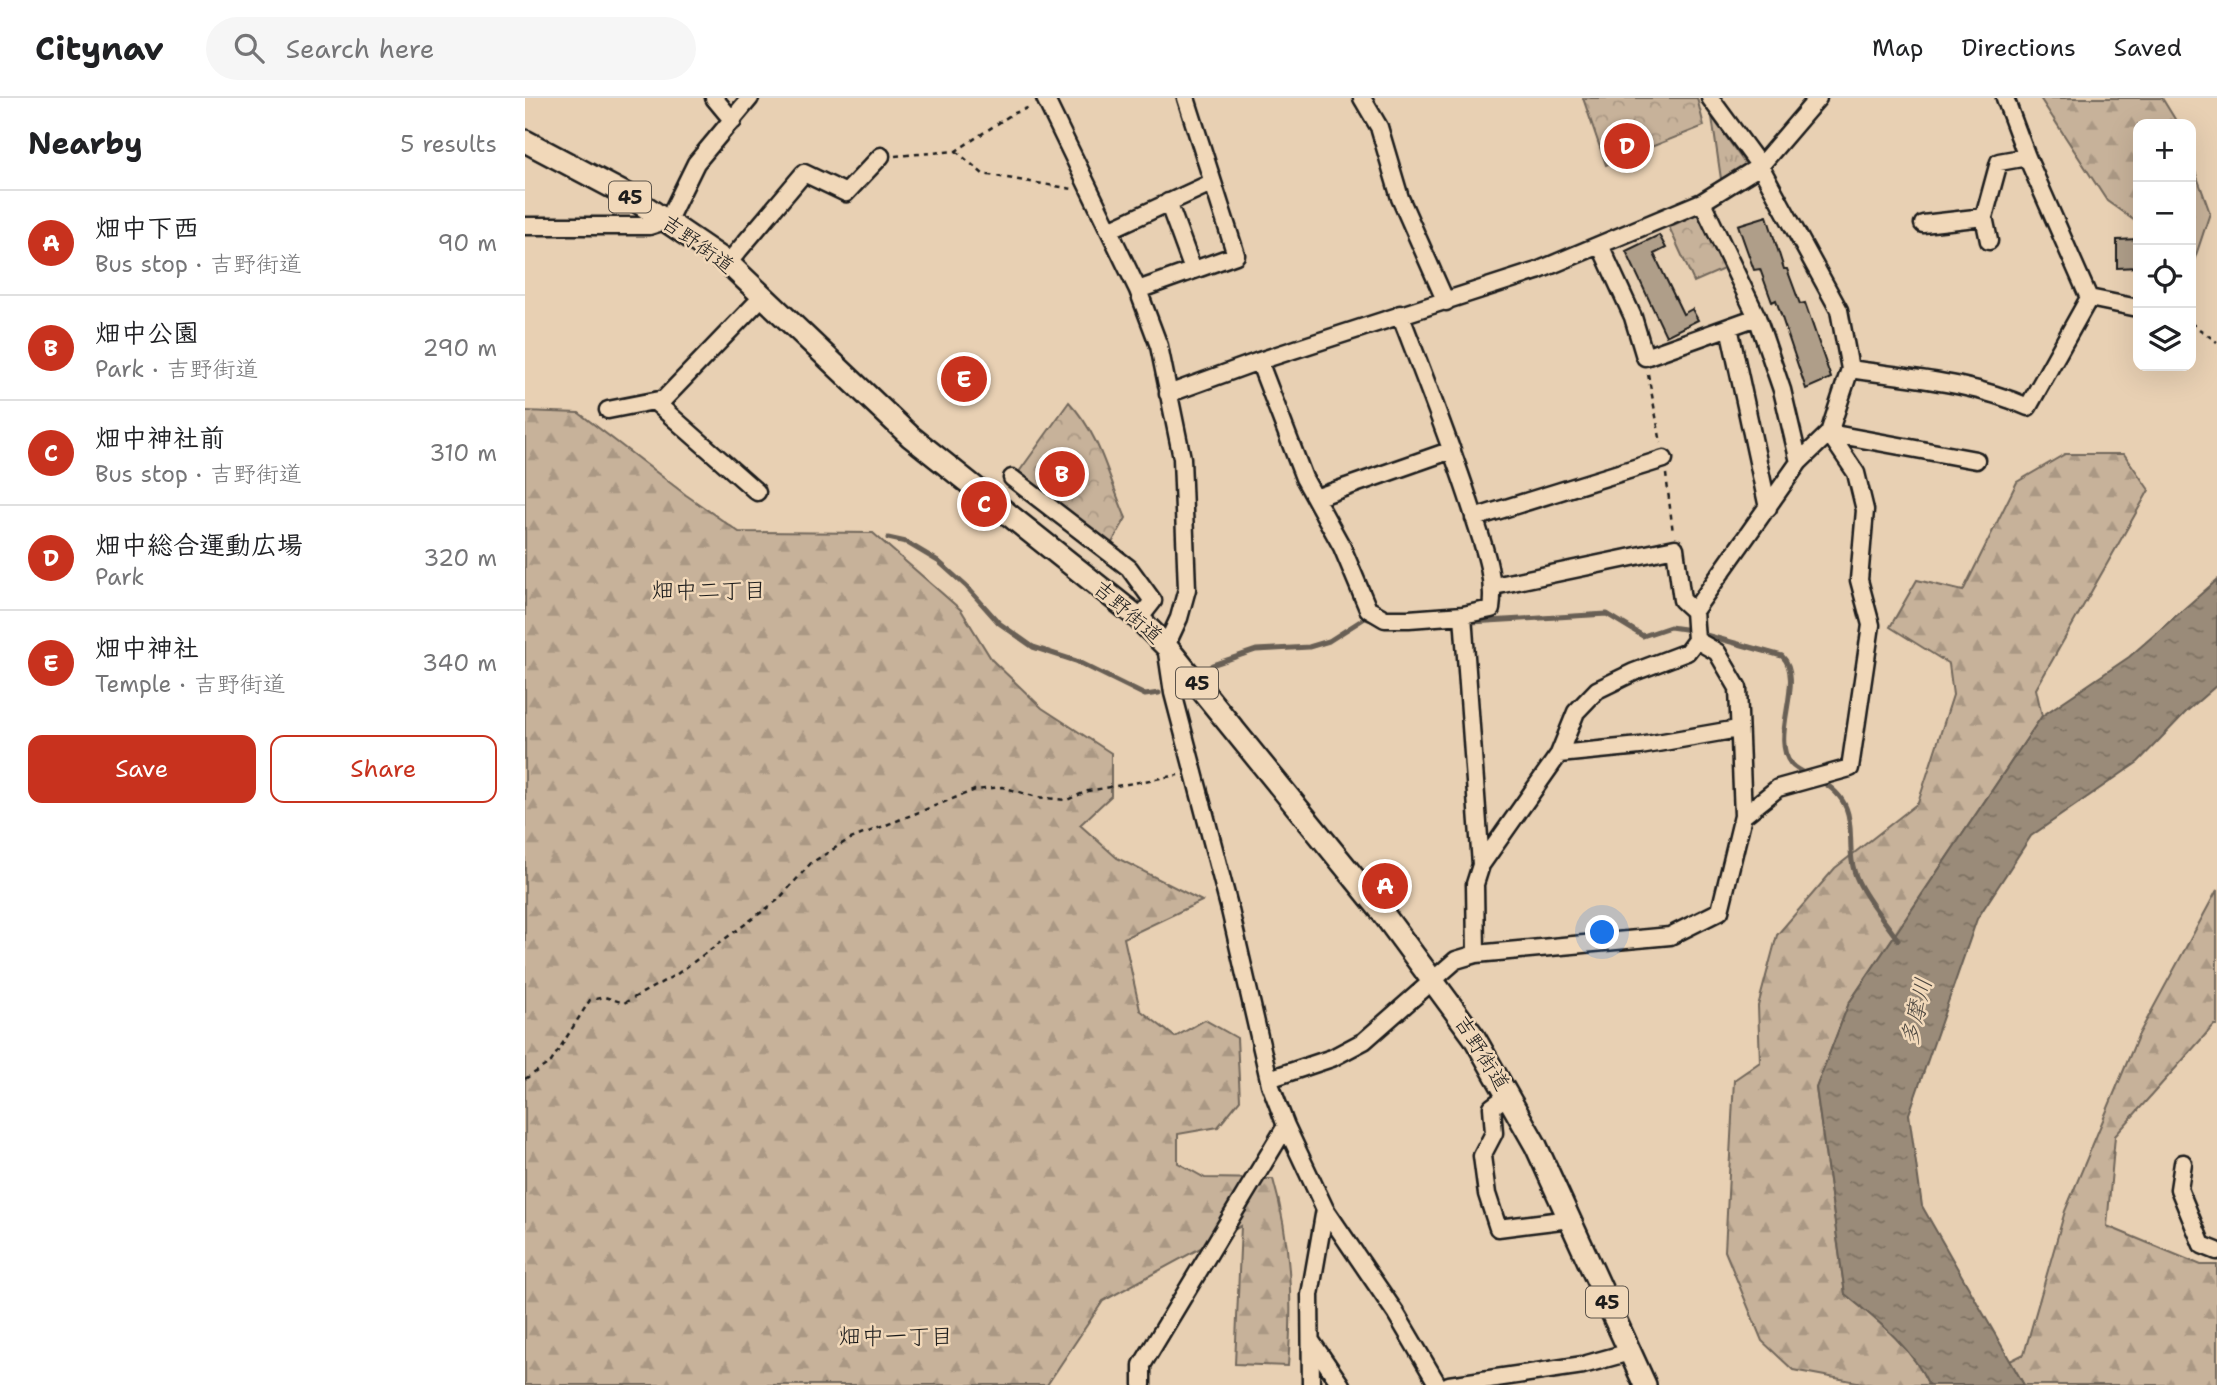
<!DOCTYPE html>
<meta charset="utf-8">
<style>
:root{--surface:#fff;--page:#f6f6f6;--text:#202124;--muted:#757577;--line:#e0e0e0;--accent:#c8321e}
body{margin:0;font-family:"Shantell Sans","Klee One",sans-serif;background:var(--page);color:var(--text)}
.controls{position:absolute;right:21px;top:21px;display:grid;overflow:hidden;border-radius:14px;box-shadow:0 7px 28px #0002}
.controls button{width:63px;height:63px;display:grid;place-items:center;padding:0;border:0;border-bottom:2px solid var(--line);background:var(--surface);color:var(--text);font:35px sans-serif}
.you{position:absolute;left:1078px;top:835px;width:24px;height:24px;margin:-18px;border:5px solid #fff;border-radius:50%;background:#1a73e8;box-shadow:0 0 0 10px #1a73e833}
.badge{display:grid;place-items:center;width:46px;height:46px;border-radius:50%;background:var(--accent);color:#fff;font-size:23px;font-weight:700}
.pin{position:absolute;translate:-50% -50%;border:4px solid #fff;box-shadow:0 2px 7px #0006}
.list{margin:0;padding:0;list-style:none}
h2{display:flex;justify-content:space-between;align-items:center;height:91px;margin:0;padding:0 28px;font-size:30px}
h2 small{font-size:23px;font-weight:400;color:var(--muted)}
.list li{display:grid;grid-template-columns:46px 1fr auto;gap:21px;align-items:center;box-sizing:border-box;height:105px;padding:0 28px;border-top:2px solid var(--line)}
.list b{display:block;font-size:26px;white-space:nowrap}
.list p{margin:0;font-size:23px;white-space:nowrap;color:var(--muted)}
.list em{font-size:23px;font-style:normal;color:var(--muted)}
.actions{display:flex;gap:14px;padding:21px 28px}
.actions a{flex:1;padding:16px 0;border:2px solid var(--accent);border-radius:14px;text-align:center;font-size:24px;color:var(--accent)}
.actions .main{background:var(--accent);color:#fff}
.icon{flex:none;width:38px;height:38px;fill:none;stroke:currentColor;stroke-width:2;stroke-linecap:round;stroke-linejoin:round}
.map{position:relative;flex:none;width:1692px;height:1287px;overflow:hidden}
header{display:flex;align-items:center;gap:42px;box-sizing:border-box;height:98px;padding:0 35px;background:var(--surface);border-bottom:2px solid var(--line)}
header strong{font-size:33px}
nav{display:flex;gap:38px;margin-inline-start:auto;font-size:24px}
.search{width:490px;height:63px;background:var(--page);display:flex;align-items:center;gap:18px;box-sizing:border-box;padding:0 24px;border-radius:38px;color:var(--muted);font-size:26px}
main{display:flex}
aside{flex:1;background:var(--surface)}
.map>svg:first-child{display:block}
</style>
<header>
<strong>Citynav</strong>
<div class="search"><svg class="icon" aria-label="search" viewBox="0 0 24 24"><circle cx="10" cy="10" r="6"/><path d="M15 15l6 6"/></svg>Search here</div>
<nav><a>Map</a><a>Directions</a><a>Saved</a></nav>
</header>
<main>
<aside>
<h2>Nearby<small>5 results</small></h2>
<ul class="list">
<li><span class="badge">A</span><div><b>畑中下西</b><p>Bus stop · 吉野街道</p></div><em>90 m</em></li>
<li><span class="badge">B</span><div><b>畑中公園</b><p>Park · 吉野街道</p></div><em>290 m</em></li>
<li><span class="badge">C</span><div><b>畑中神社前</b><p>Bus stop · 吉野街道</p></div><em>310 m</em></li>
<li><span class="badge">D</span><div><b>畑中総合運動広場</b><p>Park</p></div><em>320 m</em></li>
<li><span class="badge">E</span><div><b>畑中神社</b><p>Temple · 吉野街道</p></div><em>340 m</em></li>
</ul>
<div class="actions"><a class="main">Save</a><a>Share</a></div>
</aside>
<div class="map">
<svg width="1692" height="1287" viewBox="0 0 1692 1287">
<defs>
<pattern id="grass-tufts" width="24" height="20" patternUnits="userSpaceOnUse" patternTransform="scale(1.75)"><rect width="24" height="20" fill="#c7b29a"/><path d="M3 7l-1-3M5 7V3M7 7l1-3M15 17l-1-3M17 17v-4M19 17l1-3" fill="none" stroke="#aa9884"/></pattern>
<pattern id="forest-firs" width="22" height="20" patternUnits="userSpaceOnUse" patternTransform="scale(1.75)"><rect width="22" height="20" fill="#c7b29a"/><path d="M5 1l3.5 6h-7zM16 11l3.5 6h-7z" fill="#aa9884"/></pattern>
<pattern id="park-crowns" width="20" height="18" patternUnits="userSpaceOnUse" patternTransform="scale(1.75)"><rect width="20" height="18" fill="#c7b29a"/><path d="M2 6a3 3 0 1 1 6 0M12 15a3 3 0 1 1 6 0" fill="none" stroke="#aa9884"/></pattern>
<pattern id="water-ripples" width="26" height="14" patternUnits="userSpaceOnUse" patternTransform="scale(1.75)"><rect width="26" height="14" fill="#9a8b79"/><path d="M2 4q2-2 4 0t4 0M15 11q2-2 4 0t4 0" fill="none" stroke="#7d7162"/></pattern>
</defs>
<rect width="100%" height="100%" fill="#e8d0b3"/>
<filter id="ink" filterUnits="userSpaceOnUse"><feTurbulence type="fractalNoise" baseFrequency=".0143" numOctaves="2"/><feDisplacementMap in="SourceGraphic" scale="14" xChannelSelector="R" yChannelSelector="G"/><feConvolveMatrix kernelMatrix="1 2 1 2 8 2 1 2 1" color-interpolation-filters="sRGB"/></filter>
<g filter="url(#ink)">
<!-- grass -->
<path fill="url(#grass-tufts)" stroke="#72675b" stroke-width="2" d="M1187 19 1221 67 1196 81Z"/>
<!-- forest -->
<path fill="url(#forest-firs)" stroke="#72675b" stroke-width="2" d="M1515 0H1637L1653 26H1613V125L1582 103Z
M1666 62 1685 115 1669 163 1666 161Z
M0 313 54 315 161 397 214 434 348 435 436 512 467 562 517 610 586 655V698L555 727 592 760 677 803 599 840 615 912 650 939 680 922 712 940 715 1002 693 1029 653 1036V1065L680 1080 748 1081C766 1143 768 1204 763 1268L710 1266 716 1128 578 1203 522 1287H0Z
M1540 356H1599L1624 392 1511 591 1517 618 1324 905 1291 990 1320 1196C1353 1223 1386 1248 1404 1287H1348L1268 1272 1237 1243 1200 1153 1209 982 1235 964 1233 908 1252 837 1310 770 1393 705 1428 597 1424 566 1365 529 1392 482 1438 493 1492 384Z
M1692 792V927H1689L1590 1038 1582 1128 1676 1167H1692V1287H1499L1485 1263 1499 1256 1540 1113 1613 938Z"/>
<!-- park -->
<path fill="url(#park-crowns)" stroke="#72675b" stroke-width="2" d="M1058 0H1172L1179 28 1081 67Z
M1176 114 1201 170 1169 184 1144 129Z
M544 304C577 340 582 377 601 420L583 452 491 378Z"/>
<!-- water -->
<path fill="url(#water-ripples)" stroke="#685f54" stroke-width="2" d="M1692 482V587L1662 613 1613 664 1506 738 1452 821 1384 1016 1397 1108 1499 1287H1404C1386 1248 1353 1223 1320 1196L1291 990 1324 905 1517 618 1604 559Z"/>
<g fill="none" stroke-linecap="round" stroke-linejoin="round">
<!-- stream -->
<path stroke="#685f54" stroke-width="5" d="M363 440 381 444 413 463 442 489 474 525 508 549 551 563 620 597 634 595
M913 526 1082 516 1118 538 1145 529 1159 531 1257 558C1281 581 1244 639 1266 666 1270 671 1279 675 1285 678
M687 567 731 552 784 549 804 543 840 520 852 524
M1294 682C1343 709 1315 746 1333 783 1343 804 1360 823 1373 842"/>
</g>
<!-- building -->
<path fill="#af9e89" stroke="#1c1c1c" stroke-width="2" d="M1242 118 1259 171H1262L1275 206 1280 205 1306 280 1281 291 1251 202 1247 204 1235 171 1229 172 1213 127Z
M1134 137 1141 150 1129 156 1158 216 1167 211 1173 222 1141 238 1101 153Z
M1613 141V169L1592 170V142Z"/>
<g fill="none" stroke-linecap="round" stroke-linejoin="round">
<!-- minor casing -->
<g stroke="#1c1c1c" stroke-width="21">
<path id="minor" d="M189 0 208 23
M520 0 613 192 634 248 657 360 662 491 654 520 641 548 648 595 705 812 745 986 761 1028 800 1111 870 1214 913 1287
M837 0 854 29 875 100 921 204
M1480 0 1502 59 1564 200 1613 210
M643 104 668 172
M1177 104 1232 219 1257 292 1274 364
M1398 126 1459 119
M0 128H124L143 122 171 65 225 0
M584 132 686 85
M1464 143 1459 119 1474 64 1502 59
M1075 147 1108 219 1120 259 1232 219
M203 165 279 75 321 95 356 58
M613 192 711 157 661 0
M1204 229 1243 410
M734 263 779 380 817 449 843 511 860 521H884L938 517 966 511C971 477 957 445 947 412 926 346 900 281 875 216
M1325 271C1384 280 1448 284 1503 309L1564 200
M643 296 734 263 1012 173 1177 104 1235 68 1293 0
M129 303 232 394
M83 312 139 301 239 197
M1304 335 1451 362
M487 380 604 470 628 503 614 521
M790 400 927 352
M949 420 1139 361
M969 488 1150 450 1157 502 1169 513
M938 517 956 767
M1171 542 1192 554 1213 590 1218 718
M1034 656 1115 648 1213 631
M951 856 950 786 956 767 1034 656 1051 614 1072 592 1109 574 1162 554 1171 542 1169 513 1274 364 1304 335 1325 271 1314 212 1235 68 1185 0
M744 981 807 960 839 943 931 862 951 856 1145 838 1195 813 1218 718 1253 690 1325 670 1346 527 1334 482 1340 412 1331 375 1304 335
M983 997 967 1009 969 1035 957 1058 962 1096 973 1130 1045 1121
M1658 1065 1654 1091 1677 1147 1692 1153
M786 1243 816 1287
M617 1287V1267L761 1028
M786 1287 785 1197 800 1111
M924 1287 1058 1267 1105 1254"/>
</g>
<!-- major casing -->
<g stroke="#1c1c1c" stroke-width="26">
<path id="major" d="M0 43 106 99 203 165 385 338 611 518 641 548 857 814 949 939 1011 1048 1120 1287"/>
</g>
<!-- path -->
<path stroke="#1c1c1c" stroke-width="2.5" stroke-dasharray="5 5" stroke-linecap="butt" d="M431 53 458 76 548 91
M370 58 431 53 487 16 505 9
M1666 225 1692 244
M1123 276 1136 345
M1141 376 1148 435
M0 981 26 964 65 902 80 899 99 905 152 876 253 802 286 765 323 742 450 692 477 689 512 699 542 702 563 693 653 677"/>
<!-- minor -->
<use href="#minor" stroke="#f1d8b9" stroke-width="16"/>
<!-- major -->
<use href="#major" stroke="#f1d8b9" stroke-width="21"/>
</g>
</g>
<g text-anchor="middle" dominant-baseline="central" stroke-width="5" stroke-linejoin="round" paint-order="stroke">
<!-- shield labels -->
<g fill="#f1d8b9" stroke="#5c544b" stroke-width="2">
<rect x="84" y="83.5" width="42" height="31" rx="5"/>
<rect x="651" y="569.5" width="42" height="31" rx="5"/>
<rect x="1061" y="1188.5" width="42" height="31" rx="5"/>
</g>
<g font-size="19" font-weight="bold" fill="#1c1c1c">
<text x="105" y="99">45</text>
<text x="672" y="585">45</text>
<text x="1082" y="1204">45</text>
</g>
<!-- street labels -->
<g font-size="21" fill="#1c1c1c" stroke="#f1d8b9">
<text transform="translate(173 146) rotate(36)">吉野街道</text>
<text transform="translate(603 514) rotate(41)">吉野街道</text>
<text transform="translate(957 955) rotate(58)">吉野街道</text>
</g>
<!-- neighbourhood labels -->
<g font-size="23" fill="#1c1c1c" stroke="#f1d8b9">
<text x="184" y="492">畑中二丁目</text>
<text x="371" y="1238">畑中一丁目</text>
</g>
<!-- water labels -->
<g font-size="23" font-style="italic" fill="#4e4841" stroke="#f1d8b9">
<text transform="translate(1391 914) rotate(-77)">多摩川</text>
</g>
</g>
</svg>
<div class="controls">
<button>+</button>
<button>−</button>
<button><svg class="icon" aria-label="locate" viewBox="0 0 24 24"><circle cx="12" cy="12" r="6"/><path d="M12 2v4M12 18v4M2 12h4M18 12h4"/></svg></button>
<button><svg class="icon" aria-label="layers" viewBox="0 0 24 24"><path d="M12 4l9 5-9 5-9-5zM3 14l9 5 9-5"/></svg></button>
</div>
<div class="you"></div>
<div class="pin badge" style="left:860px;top:788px">A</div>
<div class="pin badge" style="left:537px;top:376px">B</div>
<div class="pin badge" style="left:459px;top:406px">C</div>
<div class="pin badge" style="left:1102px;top:48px">D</div>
<div class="pin badge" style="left:439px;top:281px">E</div>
</div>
</main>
